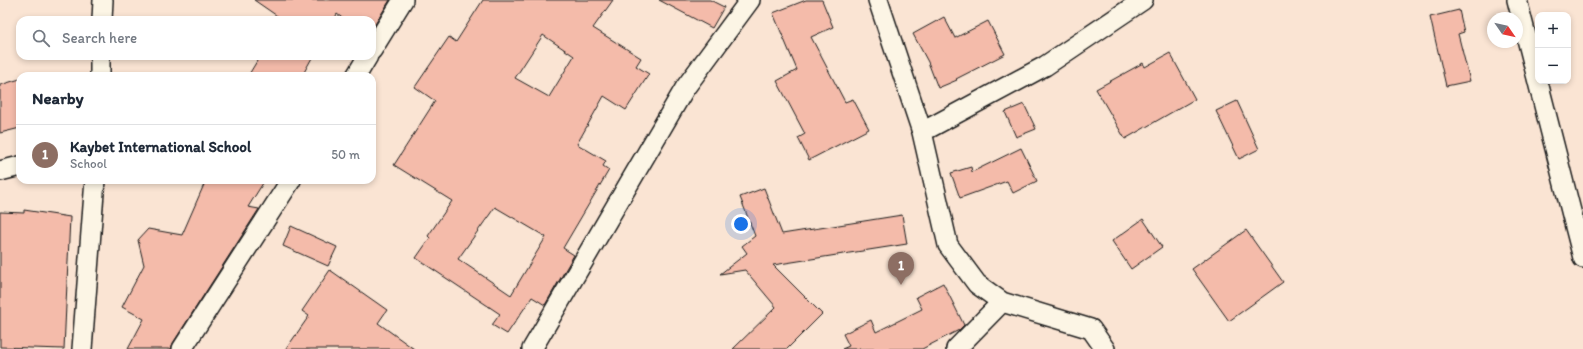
<!DOCTYPE html>
<meta charset="utf-8">
<style>
:root{--surface:#fff;--page:#f2f2f3;--text:#1f2937;--muted:#747a83;--line:#e0e1e3;--accent:#c8321e}
body{margin:0;font-family:Itim,sans-serif;background:var(--page);color:var(--text)}
.controls{position:absolute;right:12px;top:12px;display:grid;overflow:hidden;border-radius:8px;box-shadow:0 2px 6px #0003}
.controls button{width:36px;height:36px;display:grid;place-items:center;padding:0;border:0;border-bottom:1px solid var(--line);background:var(--surface);color:var(--text);font:20px sans-serif}
.compass{position:absolute;left:1487px;top:12px;width:36px;height:36px;border-radius:50%;background:var(--surface);box-shadow:0 2px 6px #0003;rotate:124deg}
.you{position:absolute;left:741px;top:224px;width:14px;height:14px;margin:-10px;border:3px solid #fff;border-radius:50%;background:#1a73e8;box-shadow:0 0 0 6px #1a73e833}
.badge{display:grid;place-items:center;width:26px;height:26px;border-radius:50%;background:var(--accent);color:#fff;font-size:13px;font-weight:700}
.pin{position:absolute;translate:-50% -33px;filter:drop-shadow(0 1px 2px #0008)}
.pin::after{content:'';position:absolute;top:21px;width:14px;height:12px;background:inherit;clip-path:polygon(0 0,100% 0,50% 100%)}
.list{margin:0;padding:0;list-style:none}
h2{display:flex;justify-content:space-between;align-items:center;height:52px;margin:0;padding:0 16px;font-size:17px}
h2 small{font-size:13px;font-weight:400;color:var(--muted)}
.list li{display:grid;grid-template-columns:26px 1fr auto;gap:12px;align-items:center;box-sizing:border-box;height:60px;padding:0 16px;border-top:1px solid var(--line)}
.list b{display:block;font-size:15px;white-space:nowrap}
.list p{margin:0;font-size:13px;white-space:nowrap;color:var(--muted)}
.list em{font-size:13px;font-style:normal;color:var(--muted)}
.icon{flex:none;width:22px;height:22px;fill:none;stroke:currentColor;stroke-width:2;stroke-linecap:round;stroke-linejoin:round}
.map{position:relative;flex:none;width:1583px;height:349px;overflow:hidden}
.search{position:absolute;background:var(--surface);box-shadow:0 2px 6px #0003;left:16px;top:16px;width:360px;height:44px;display:flex;align-items:center;gap:10px;box-sizing:border-box;padding:0 14px;border-radius:12px;color:var(--muted);font-size:15px}
.panel{position:absolute;background:var(--surface);box-shadow:0 2px 6px #0003;left:16px;top:72px;width:360px;height:112px;border-radius:12px}
.map>svg:first-child{display:block}
</style>
<div class="map">
<svg width="1583" height="349" viewBox="0 0 1583 349">
<rect width="100%" height="100%" fill="#fae4d3"/>
<filter id="ink" filterUnits="userSpaceOnUse"><feTurbulence type="fractalNoise" baseFrequency=".025" numOctaves="2"/><feDisplacementMap in="SourceGraphic" scale="8" xChannelSelector="R" yChannelSelector="G"/><feConvolveMatrix kernelMatrix="1 2 1 2 8 2 1 2 1" color-interpolation-filters="sRGB"/></filter>
<g filter="url(#ink)">
<!-- building -->
<path fill="#f4bbaa" stroke="#1c1c1c" fill-rule="evenodd" d="M254 0H390L372 29V20H345L337 14 334 20H283Z
M483 0H613L593 28 641 58 636 66 649 74 626 110 604 96 577 144 606 161 603 166 609 170 563 248 574 255 545 305 532 297 507 334 492 325 500 314 416 258 430 238 428 236 452 201 394 165 435 101 415 87 449 37 456 42ZM543 35 574 56 549 97 515 78ZM495 207 546 237 511 295 458 259Z
M659 0H710L724 7 712 28Z
M806 0H822L833 27 811 37 845 102 853 99 869 129 809 160 798 138 805 134 777 81 797 70 773 13Z
M1459 10 1464 32 1458 34 1470 81 1446 86 1430 17Z
M944 17 955 38 988 21 1005 54 956 79 957 80 938 88 928 62 913 34Z
M1170 53 1195 99 1125 139 1096 89 1143 63 1145 67Z
M260 56H313L302 76H248Z
M20 79V128L0 133V85Z
M1237 101 1259 149 1239 159 1216 111Z
M1024 104 1036 129 1016 137 1005 112Z
M1021 148 1037 181 1013 193 1007 181 960 198 951 173 971 167 972 172Z
M206 180H265L248 207 259 209 173 343 171 349H128L144 319 122 307 144 265 138 240 148 229 182 235Z
M764 188 782 234 902 215 907 244 773 265 822 314 787 349H733L776 307 745 270 720 274 747 253 742 246 755 236 740 197Z
M24 210 70 217 64 349 0 347V212L24 213Z
M1143 219 1162 247 1131 269 1112 241Z
M291 226 337 247 328 266 283 246Z
M1246 230 1283 282 1229 321 1192 269Z
M330 270 387 310 378 323 414 349H286L309 316 302 311Z
M943 283 964 325 959 330 922 349H842L849 346 843 334 871 320 876 332 922 309 916 297Z"/>
<g fill="none" stroke-linecap="round" stroke-linejoin="round">
<!-- street casing -->
<g stroke="#1c1c1c" stroke-width="22">
<path id="street" d="M878 0 922 132 948 245 977 284 1002 302 1091 329 1105 349
M1517 0 1583 258
M102 20 103 0
M372 50 403 0
M100 76V56
M356 76 368 56
M922 132 1045 66 1143 0
M0 171 20 166
M82 349 95 180
M182 349 291 180
M532 349 685 88 750 0
M956 349 1002 302"/>
</g>
<!-- street -->
<use href="#street" stroke="#fcf5e5" stroke-width="19"/>
</g>
</g>
</svg>
<div class="controls">
<button>+</button>
<button>−</button>
</div>
<svg class="compass" viewBox="-18 -18 36 36"><path d="M0-13l5 13h-10z" fill="#e53935"/><path d="M0 13l5-13h-10z" fill="#747a83"/></svg>
<div class="you"></div>
<div class="pin badge" style="left:901px;top:285px;background:#8d6e63">1</div>
<div class="search"><svg class="icon" aria-label="search" viewBox="0 0 24 24"><circle cx="10" cy="10" r="6"/><path d="M15 15l6 6"/></svg>Search here</div>
<section class="panel">
<h2>Nearby<small></small></h2>
<ul class="list">
<li><span class="badge" style="background:#8d6e63">1</span><div><b>Kaybet International School</b><p>School</p></div><em>50 m</em></li>
</ul>
</section>
</div>
